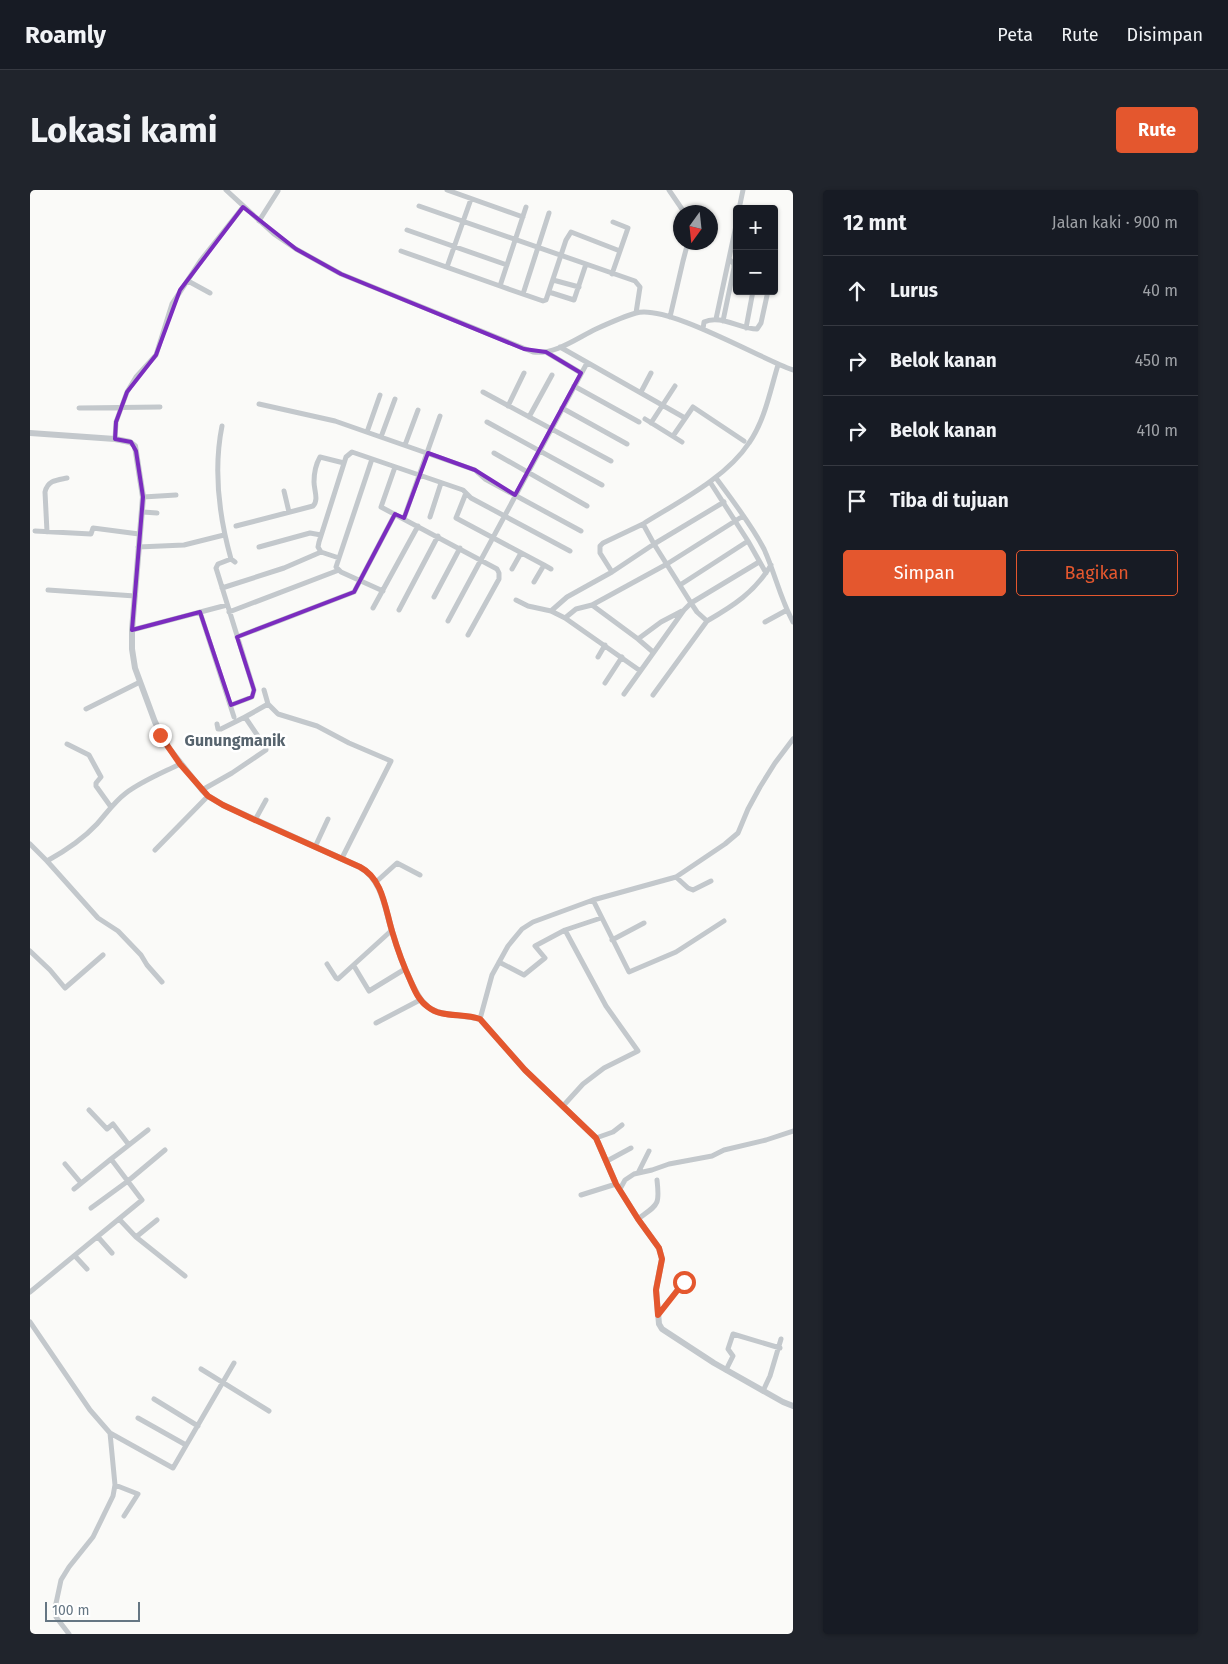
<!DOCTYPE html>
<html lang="id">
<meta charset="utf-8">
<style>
:root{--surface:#171b24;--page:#20242c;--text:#f1f3f6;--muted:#9ea1a6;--line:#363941;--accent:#e4572e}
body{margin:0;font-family:"Fira Sans",sans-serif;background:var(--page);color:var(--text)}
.controls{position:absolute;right:15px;top:15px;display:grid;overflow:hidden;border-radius:5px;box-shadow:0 1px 4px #0004}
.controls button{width:45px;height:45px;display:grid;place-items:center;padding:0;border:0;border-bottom:1px solid var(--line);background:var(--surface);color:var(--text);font:25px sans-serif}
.compass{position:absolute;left:643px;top:15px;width:45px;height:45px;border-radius:50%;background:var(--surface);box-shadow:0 1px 4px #0004;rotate:195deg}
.scale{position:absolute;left:15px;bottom:12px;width:95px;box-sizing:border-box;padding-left:5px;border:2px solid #657683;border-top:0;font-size:14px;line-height:18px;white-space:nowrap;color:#657683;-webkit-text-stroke:4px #fff;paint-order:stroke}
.stop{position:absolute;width:15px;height:15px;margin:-11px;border:4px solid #e4572e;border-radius:50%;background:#fff}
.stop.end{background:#e4572e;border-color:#fff;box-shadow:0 1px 5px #0008}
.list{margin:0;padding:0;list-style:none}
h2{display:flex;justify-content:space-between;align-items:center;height:65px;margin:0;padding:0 20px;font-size:21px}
h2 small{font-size:16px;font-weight:400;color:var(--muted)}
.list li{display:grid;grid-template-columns:32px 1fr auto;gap:15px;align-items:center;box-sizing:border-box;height:70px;padding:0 20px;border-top:1px solid var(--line)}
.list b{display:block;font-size:19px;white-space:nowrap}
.list em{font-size:16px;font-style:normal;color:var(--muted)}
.actions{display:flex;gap:10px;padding:15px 20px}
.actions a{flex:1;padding:11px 0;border:1px solid var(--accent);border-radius:5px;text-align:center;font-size:18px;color:var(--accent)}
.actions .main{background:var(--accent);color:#fff}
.icon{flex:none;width:28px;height:28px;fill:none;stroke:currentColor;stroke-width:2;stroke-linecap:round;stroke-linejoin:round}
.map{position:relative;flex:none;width:763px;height:1444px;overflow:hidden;border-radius:5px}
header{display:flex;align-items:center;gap:30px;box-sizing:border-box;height:70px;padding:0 25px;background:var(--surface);border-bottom:1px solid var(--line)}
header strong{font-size:24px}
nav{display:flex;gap:28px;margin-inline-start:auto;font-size:18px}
.intro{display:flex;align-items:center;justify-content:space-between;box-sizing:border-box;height:120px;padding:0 30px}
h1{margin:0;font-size:35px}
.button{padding:12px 22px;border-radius:5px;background:var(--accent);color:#fff;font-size:18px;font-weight:700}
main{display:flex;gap:30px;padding:0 30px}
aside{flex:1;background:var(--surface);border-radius:5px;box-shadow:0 1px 4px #0004}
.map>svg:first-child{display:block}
</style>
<header>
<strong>Roamly</strong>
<nav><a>Peta</a><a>Rute</a><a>Disimpan</a></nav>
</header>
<div class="intro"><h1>Lokasi kami</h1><a class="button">Rute</a></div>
<main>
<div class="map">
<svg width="763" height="1444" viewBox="0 0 763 1444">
<rect width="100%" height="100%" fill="#fafaf8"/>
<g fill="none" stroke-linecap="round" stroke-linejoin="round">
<!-- minor -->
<path stroke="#c3c8cc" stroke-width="5" d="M196 0 244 44 266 59 311 84 503 162C525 165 547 148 566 139 577 134 595 126 606 123 637 114 729 168 763 180
M417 0 493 27
M639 0 654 22
M389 16 605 91 610 97 606 123
M496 17 470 96 513 111 516 110 536 50 541 42 590 61
M709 19 713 0
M229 31 248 1
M377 40 477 75
M371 61 470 96
M417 77 441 9
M582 84 598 38 583 32
M523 90 549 97
M158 91 180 103
M519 102 544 110 556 74
M493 104 519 23
M640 127 653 71 658 52
M686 129 707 31
M693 131 704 78V74L700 70
M716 138 723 101
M673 139 674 132C690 124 710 139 727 139L731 133 738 101
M530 157 655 228
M516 162 551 183
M544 196 609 232
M453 202 581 271
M611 202 621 183
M229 214 305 231 445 280 455 289 551 341
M478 216 494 183
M49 218 130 217
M532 218 597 254
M499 227 522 185
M615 229 652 252
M457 232 572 295
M621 233 645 196
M192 236C183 281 189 326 201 369
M337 242 350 205
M643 246 663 217 714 251
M351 247 365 209
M85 249 86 232 97 202 106 187 126 165 142 114 171 70 213 17
M375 255 388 220
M464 263 557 316
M342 269 306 377 311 382 353 401
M365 277 351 317 467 379 469 383V389L438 445
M686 288C703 311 721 334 734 359 745 383 750 408 763 432
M680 292 718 351 736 383
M254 301 259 322
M436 303 441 308 540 361
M113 307 146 305
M113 322 127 323
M400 327 411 293
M374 328 410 226
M206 336 283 316C289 310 284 300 284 292 284 284 286 274 290 267L314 273
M5 341 61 344 63 338 109 344
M17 342 15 302C18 290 27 290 37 288
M108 357 154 355 194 345
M229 357 280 343 291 345
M309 368 291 362 288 357 289 352 316 267 322 262 433 300 436 303 426 328 514 375 504 392
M514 375 521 379
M741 375C725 402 703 416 677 431L667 422 661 413 624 354 613 334C648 312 696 288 719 253 735 230 740 201 748 175
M482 379 491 363
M582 382 570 363V356L573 353 613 334
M650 395 718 351
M192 398 254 378 291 362
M18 400 105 406
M404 407 430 358
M486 410 498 416 521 421 535 428 609 480
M562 415 608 449 623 462
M343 418 388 336
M369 420 408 346
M521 421 537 407 582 382 624 354 694 312
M170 422 204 527
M199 422 309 380
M535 428 546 419 562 415 637 374 713 326
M418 431 557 173
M735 432 757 420
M102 440 197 415
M207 447 324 402 365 324
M608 449 631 432 652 421
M568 467 575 455
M575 493 592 467
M234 500 238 514 248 524 287 536 319 553 361 571 312 668
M594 504 654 420 661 413 729 372
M623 505 677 431
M201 515 222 507 224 500 186 378 188 374 201 369 205 372
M56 519 110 492
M215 527 238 514
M37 554 59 565 71 587 66 593V596L81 617
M172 600 202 583 236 560V558L215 527 191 539H188L187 534
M225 630 236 610
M0 654 17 671C35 661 53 649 67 634 76 624 84 612 96 603 112 591 132 583 150 574
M285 657 298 629
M125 660 178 606
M17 671 68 728 88 741 111 765 117 775 132 792
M646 687 658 698 663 700 681 691
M346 692 367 673 390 685
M563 710 599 782 646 762 694 731
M582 750 614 733
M0 761 20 780 35 798 73 765
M469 772 494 785 515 768 505 756 535 740 571 728
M297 774 306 788 308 789 362 740
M324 776 339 801 375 779
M450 829 462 785 478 756 492 739 503 732 563 710 646 687 695 654 708 643 718 619 730 597 745 573 763 549
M346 833 390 810
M533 916 553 894 574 878 608 861 576 816 535 740
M59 920 77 939 83 934 99 955
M566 948 583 942 592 935
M81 969 118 940
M577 971 601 958
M35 974 51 993
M608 983 619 961
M590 999 595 990 604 984 622 980 639 974 682 966 694 960 736 950 763 941
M551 1005 586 994
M61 1018 98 991 135 960
M89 1029 106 1047 155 1086
M608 1029C628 1014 630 1016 627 990
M68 1047 82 1063
M106 1047 127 1030
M45 1066 57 1079
M0 1102 112 1010 81 969 44 999
M628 1125 654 1091
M0 1132 60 1220 80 1243 85 1295 83 1306 63 1347 39 1377 31 1390 25 1418 26 1427 39 1444
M171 1179 239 1221
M696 1180 703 1166 698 1159 703 1144 750 1158
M733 1201 740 1186 751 1149
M124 1209 168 1236
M108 1228 156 1255
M80 1243 143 1278 204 1173
M85 1295 108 1304 94 1326"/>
<!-- tertiary -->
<path stroke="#c3c8cc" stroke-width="6" d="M0 243 85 249 100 252 105 256 113 307 102 440V459L105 478 125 532 138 557 172 600 178 606 193 615 330 677C352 689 355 718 362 741 367 758 373 775 381 792 386 802 391 813 401 819 413 827 434 824 450 829L495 880 566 948 586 994 608 1029 629 1058 632 1069 626 1099 629 1134 632 1139 684 1173 753 1212 763 1216"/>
</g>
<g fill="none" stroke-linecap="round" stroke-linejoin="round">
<!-- route -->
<path stroke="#e4572e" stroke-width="6" d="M130 545 150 574 178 606 193 615 225 630 330 677C353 689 355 718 362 741 367 758 373 775 381 792 385 801 389 811 398 817 411 828 433 823 450 829L495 880 566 948 586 994 608 1029 629 1058 632 1069 626 1100 628 1125 654 1092"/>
</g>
<!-- marked area -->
<path fill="none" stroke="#7b2cbf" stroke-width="4" stroke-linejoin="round" d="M213 17 266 59 311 84 494 159 516 162 551 183 485 305 445 280 398 263 374 328 365 324 324 402 207 447 224 500 222 507 201 515 170 422 102 440 113 307 106 261 101 252 85 249 86 232 97 202 126 165 150 100Z"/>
<g text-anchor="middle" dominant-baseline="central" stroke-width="5" stroke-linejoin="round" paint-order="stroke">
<!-- quarter labels -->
<g font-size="16" font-weight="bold" fill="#57646e" stroke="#fff">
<text x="205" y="550">Gunungmanik</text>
</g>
</g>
</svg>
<div class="controls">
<button>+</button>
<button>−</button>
</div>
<svg class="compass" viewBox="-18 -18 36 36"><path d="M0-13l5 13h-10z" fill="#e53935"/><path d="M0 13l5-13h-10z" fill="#9ea1a6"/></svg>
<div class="scale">100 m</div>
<div class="stop" style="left:654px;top:1092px"></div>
<div class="stop end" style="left:130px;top:545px"></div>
</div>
<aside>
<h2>12 mnt<small>Jalan kaki · 900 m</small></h2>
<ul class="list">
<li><svg class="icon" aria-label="ahead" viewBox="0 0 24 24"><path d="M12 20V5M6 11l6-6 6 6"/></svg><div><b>Lurus</b></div><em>40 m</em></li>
<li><svg class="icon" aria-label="right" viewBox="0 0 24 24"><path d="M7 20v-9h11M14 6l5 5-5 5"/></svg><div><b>Belok kanan</b></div><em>450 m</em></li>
<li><svg class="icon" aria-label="right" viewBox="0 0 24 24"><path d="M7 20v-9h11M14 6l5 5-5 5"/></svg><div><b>Belok kanan</b></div><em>410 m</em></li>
<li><svg class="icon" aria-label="arrive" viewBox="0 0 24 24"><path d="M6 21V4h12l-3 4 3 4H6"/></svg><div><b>Tiba di tujuan</b></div></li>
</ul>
<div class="actions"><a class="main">Simpan</a><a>Bagikan</a></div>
</aside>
</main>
